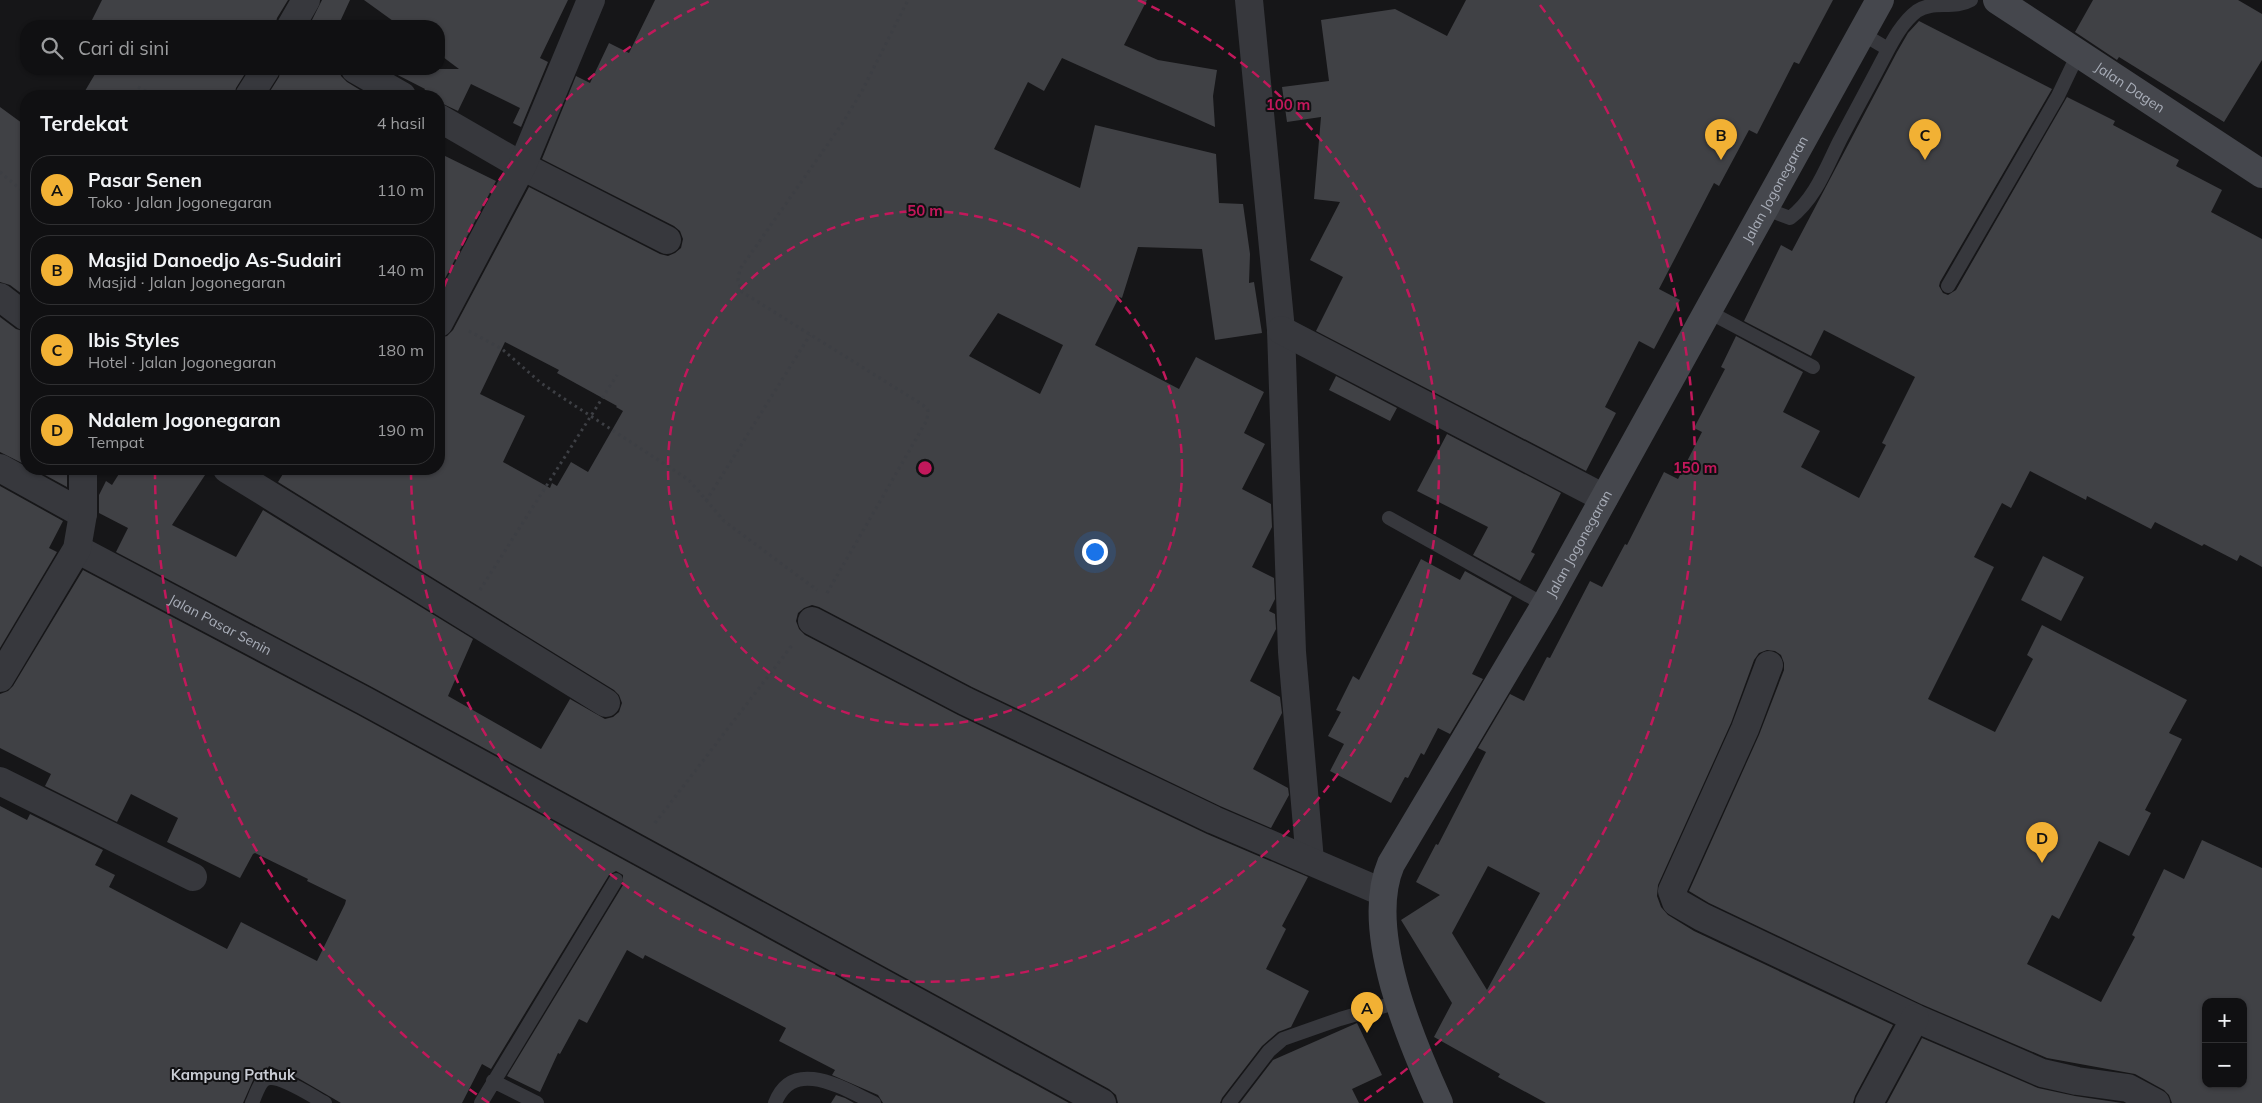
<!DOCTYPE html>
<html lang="id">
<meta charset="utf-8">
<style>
:root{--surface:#101012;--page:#19191b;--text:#f1f3f6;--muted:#9c9d9f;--line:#303032;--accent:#f2b134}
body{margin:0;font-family:Mulish,sans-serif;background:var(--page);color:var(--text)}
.controls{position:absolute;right:15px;bottom:15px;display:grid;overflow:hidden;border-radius:10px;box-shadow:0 1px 4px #0004}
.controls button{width:45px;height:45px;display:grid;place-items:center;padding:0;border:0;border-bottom:1px solid var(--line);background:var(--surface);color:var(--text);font:25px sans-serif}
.you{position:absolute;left:1094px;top:551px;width:18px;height:18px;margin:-12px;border:4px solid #fff;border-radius:50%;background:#1a73e8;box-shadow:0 0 0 8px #1a73e833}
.badge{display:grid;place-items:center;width:32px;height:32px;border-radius:50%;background:var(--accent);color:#111;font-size:16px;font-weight:700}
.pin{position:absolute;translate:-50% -41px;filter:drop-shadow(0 1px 2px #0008)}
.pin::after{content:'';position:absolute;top:26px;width:18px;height:15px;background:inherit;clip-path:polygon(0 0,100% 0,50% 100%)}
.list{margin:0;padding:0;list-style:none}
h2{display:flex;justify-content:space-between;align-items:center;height:65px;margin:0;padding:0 20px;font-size:21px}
h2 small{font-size:16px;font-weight:400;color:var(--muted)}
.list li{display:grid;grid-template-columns:32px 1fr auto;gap:15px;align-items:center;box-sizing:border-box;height:70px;margin:0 10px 10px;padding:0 10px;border:1px solid var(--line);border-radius:20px}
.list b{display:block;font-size:19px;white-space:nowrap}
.list p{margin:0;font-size:16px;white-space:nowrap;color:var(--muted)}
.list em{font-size:16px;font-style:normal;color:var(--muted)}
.icon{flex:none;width:28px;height:28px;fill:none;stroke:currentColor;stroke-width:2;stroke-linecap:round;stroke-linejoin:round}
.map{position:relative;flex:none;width:2262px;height:1103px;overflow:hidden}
.search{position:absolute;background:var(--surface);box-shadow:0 1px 4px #0004;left:20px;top:20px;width:425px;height:55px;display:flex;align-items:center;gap:12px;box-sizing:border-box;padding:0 18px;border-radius:20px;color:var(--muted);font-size:19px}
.panel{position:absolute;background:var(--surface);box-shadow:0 1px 4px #0004;left:20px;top:90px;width:425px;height:385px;border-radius:20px}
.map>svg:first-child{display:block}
</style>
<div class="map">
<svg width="2262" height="1103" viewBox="0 0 2262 1103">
<rect width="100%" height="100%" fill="#161618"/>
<!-- building -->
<path fill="#404145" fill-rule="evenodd" d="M102 0H288L277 18 275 26H89Z
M322 0H350L338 26H309Z
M364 0H568L540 58 548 62 521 127 513 123 520 108 471 84 458 111 439 102V96H421L425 89 386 69H459L439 54V26H400Z
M655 0H1147L1124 45 1158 60 1217 70 1213 96 1215 127 1062 58 1044 91 1028 82 994 149 1080 188 1095 125 1216 154 1219 203 1243 204 1250 254 1249 283 1254 282 1262 333 1215 340 1202 249 1138 247 1122 298 1119 297 1095 345 1179 389 1196 357 1264 392 1244 433 1265 444 1242 489 1271 504 1272 527 1252 567 1274 578 1275 599 1269 611 1275 614 1276 629 1250 681 1280 697 1282 713 1253 769 1288 788 1289 795 1271 828 1220 806 972 687 819 607 812 605 804 608 798 613 796 621 799 629 805 635 958 715 1207 834 1308 877 1282 926 1286 929 1266 969 1309 991 1291 1027 1278 1032 1262 1046 1222 1098 1220 1103H1118L1116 1095 1109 1089 372 687 116 552 128 528 99 513V495L106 481 112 485 122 469H209L172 525 236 557 263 510 473 639 448 696 541 749 570 699 605 719 613 717 619 712 622 703 619 695 614 690 278 482 286 469H439V338L447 336 453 330 529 187 660 254 668 256 675 253 681 248 683 239 680 231 674 226 542 159 576 76 590 83 609 43 629 53ZM998 313 1063 345 1040 394 969 356ZM505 342 559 370 557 373 617 406 616 407 623 411 588 472 571 462 557 486 552 483 550 488 503 462 525 416 480 394Z
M1466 0H1833L1799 64 1794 62 1757 134 1749 130 1719 186 1714 183 1659 289 1680 300 1654 349 1639 341 1605 407 1616 413 1586 471 1316 331 1343 277 1310 260 1340 202 1314 199 1321 117 1287 122 1282 87 1329 81 1321 20 1395 9 1447 36Z
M2093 0H2238L2262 14V60L2224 122 2119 57 2117 60 2075 32Z
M1919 21 2052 89 1940 282 1939 286 1943 293 1948 295 1956 290 2067 97 2115 121 2113 125 2179 160 2176 166 2222 190 2211 212 2262 239V567L2240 555 2237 561 2204 544 2202 546 2155 522 2151 529 2087 496 2086 500 2030 471 2011 508 2002 503 1974 557 1994 567 1928 699 1995 732 2033 659 2027 655 2042 625 2187 700 2169 733 2182 739 2145 810 2151 813 2129 856 2099 841 2059 919 2052 915 2027 964 2101 1002 2135 937 2132 935 2164 869 2184 879 2202 840 2262 868V1103H2172L2169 1095 2164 1090 2135 1074 2047 1058 1921 1004 1709 903 1689 891 1759 735 1784 670V663L1781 655 1775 651 1767 650 1759 653 1754 660 1731 723 1658 885 1657 896 1661 907 1668 915 1694 931 1893 1025 1855 1096 1853 1103H1546L1498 1077 1500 1074 1434 1037 1452 1003 1401 920 1440 895 1416 882 1436 844 1438 845 1486 752 1478 748 1510 694 1524 701 1547 657 1550 658 1590 581 1602 587 1625 544 1627 545 1664 472 1678 479 1702 432 1694 428 1725 369 1721 367 1736 336 1803 372 1783 412 1820 431 1801 467 1859 498 1886 445 1882 443 1915 377 1824 330 1811 356 1744 321 1781 245 1792 251 1897 52 1908 33ZM1488 866 1540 893 1487 990 1452 933ZM2206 1002H2243V1084H2206Z
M98 69H248L236 88 234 96H82Z
M281 69H339L341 76 347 82 365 93 363 96H267L279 77Z
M0 107 26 126V297L10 285 0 282Z
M439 153 496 181 439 290Z
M0 317 16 329 26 332V465L0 452Z
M1336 376 1397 408 1390 421 1329 390Z
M1447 434 1561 493 1531 552 1535 554 1520 581 1473 555 1488 527 1417 491Z
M34 469H67V487Z
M0 486 63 521 49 548 57 552 0 648Z
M2043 556 2084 577 2061 621 2021 600Z
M1421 559 1460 580 1465 571 1512 597 1472 674 1483 679 1450 734 1438 728 1424 755 1421 753 1408 778 1405 777 1391 803 1330 771 1344 744 1328 736 1341 712 1336 710 1353 676 1359 680Z
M83 570 358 715 1069 1103H883L878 1095 832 1075 835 1070 779 1041 786 1028 645 955 643 959 627 950 587 1023 579 1019 560 1054 558 1053 540 1092 507 1076 623 885V875L616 871 609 875 491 1069 482 1064 462 1103H341L298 1078 269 1066 267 1070 254 1078 243 1103H0V806L27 820 30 814 103 850 95 865 115 875 109 887 227 949 241 922 317 961 345 904 346 900 307 881 308 879 255 853 253 854 240 878 167 842 178 818 131 794 117 822 45 786 51 774 0 748V694L8 691 13 686Z
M1357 1023 1382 1075 1352 1089 1359 1103H1240L1273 1060Z
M1922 1038 2038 1088 2075 1096 2122 1103H1887Z
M836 1095 845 1098 854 1103H831Z"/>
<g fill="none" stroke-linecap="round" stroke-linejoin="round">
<!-- path -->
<path stroke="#3d3f44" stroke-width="3" stroke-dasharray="2.5 4" stroke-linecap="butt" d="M138 87 155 96
M0 172 26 194
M469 331 502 349 541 383 563 398 689 480 724 521 817 590
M706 501 810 335
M480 590 617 375
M827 593 927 420 928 411 923 405 742 292 738 280 740 269 842 124 862 91 908 0
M655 823 793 644"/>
<!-- lane -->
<path stroke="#37383d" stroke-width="14" d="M1861 33 1888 49
M1764 208 1790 218C1815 199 1826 168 1839 142 1853 115 1868 88 1882 61 1891 44 1901 23 1917 11 1933 0 1954 10 1971 0
M1948 286 2058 96 2079 52
M1707 311 1813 367
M1389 518 1545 605
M493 1081 537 1103
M252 1103C255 1097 258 1086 263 1081 274 1070 313 1097 325 1103
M481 1103 616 880
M775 1103C793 1056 844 1089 874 1103
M1229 1103 1269 1051 1283 1039 1340 1019 1398 1002"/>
<!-- street -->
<g stroke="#37383d" stroke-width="28">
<path d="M1249 0 1281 330 1292 652 1310 861"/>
<path d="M291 26 306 0"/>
<path d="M355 69 402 96"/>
<path d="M249 96 266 69"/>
<path d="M439 118 522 166 667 240"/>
<path d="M0 297 26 317"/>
<path d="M439 323 522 166 591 0"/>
<path d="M1281 330 1604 498"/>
<path d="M0 468 83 514"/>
<path d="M227 469 606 703"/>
<path id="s1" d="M77 549 365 701 1102 1103"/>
<path d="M812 621 965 701 1214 820 1382 892"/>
<path d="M1769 665 1745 729 1672 891 1676 902 1702 917 1915 1018 2042 1073 2077 1081 2128 1088 2156 1103"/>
<path d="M0 678 77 549 83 514V469"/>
<path d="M0 781 193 877"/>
<path d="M1869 1103 1915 1018"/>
</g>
<!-- secondary -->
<g stroke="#45474d" stroke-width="28">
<path id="s2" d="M1997 0 2262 174"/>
<path id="s3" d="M1439 1103C1411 1041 1363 930 1391 864L1545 605 1880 0"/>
</g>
</g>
<!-- distance rings -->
<g fill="none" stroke="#c2185b" stroke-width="2.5" stroke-dasharray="9 6">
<circle cx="925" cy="468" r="257"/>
<path d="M439 301A514 514 0 0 1 712 0M1138 0A514 514 0 1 1 411 472"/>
<path d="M489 1103A770 770 0 0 1 155 475M1540 5A770 770 0 0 1 1361 1103"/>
</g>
<g text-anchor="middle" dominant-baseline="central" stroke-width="4" stroke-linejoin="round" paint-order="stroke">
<!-- street labels -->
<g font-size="14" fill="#a8adb8" stroke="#111113">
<text stroke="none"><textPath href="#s2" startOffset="159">Jalan Dagen</textPath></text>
<text stroke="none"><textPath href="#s3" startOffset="1026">Jalan Jogonegaran</textPath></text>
<text stroke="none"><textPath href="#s3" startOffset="621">Jalan Jogonegaran</textPath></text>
<text stroke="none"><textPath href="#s1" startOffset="162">Jalan Pasar Senin</textPath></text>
</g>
<!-- neighbourhood labels -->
<g font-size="15" font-weight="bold" fill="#c9ccd4" stroke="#111113">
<text x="233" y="1074">Kampung Pathuk</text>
</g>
</g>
<circle cx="925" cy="468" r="8" fill="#c2185b" stroke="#111113" stroke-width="2.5"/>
<g font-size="15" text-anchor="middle" font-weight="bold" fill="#c2185b" stroke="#111113" stroke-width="4" stroke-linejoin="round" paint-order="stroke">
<text x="1288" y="110">100 m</text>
<text x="925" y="216">50 m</text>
<text x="1695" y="473">150 m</text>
</g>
</svg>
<div class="controls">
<button>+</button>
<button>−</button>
</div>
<div class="you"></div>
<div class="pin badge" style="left:1367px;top:1033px">A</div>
<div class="pin badge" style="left:1721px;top:160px">B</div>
<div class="pin badge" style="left:1925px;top:160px">C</div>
<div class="pin badge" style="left:2042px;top:863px">D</div>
<div class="search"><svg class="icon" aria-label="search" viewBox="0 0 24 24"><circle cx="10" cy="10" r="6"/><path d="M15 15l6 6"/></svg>Cari di sini</div>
<section class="panel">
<h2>Terdekat<small>4 hasil</small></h2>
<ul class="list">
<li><span class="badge">A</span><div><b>Pasar Senen</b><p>Toko · Jalan Jogonegaran</p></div><em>110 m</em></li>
<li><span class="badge">B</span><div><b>Masjid Danoedjo As-Sudairi</b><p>Masjid · Jalan Jogonegaran</p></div><em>140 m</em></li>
<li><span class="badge">C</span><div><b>Ibis Styles</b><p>Hotel · Jalan Jogonegaran</p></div><em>180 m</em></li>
<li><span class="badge">D</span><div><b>Ndalem Jogonegaran</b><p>Tempat</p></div><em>190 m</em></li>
</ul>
</section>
</div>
